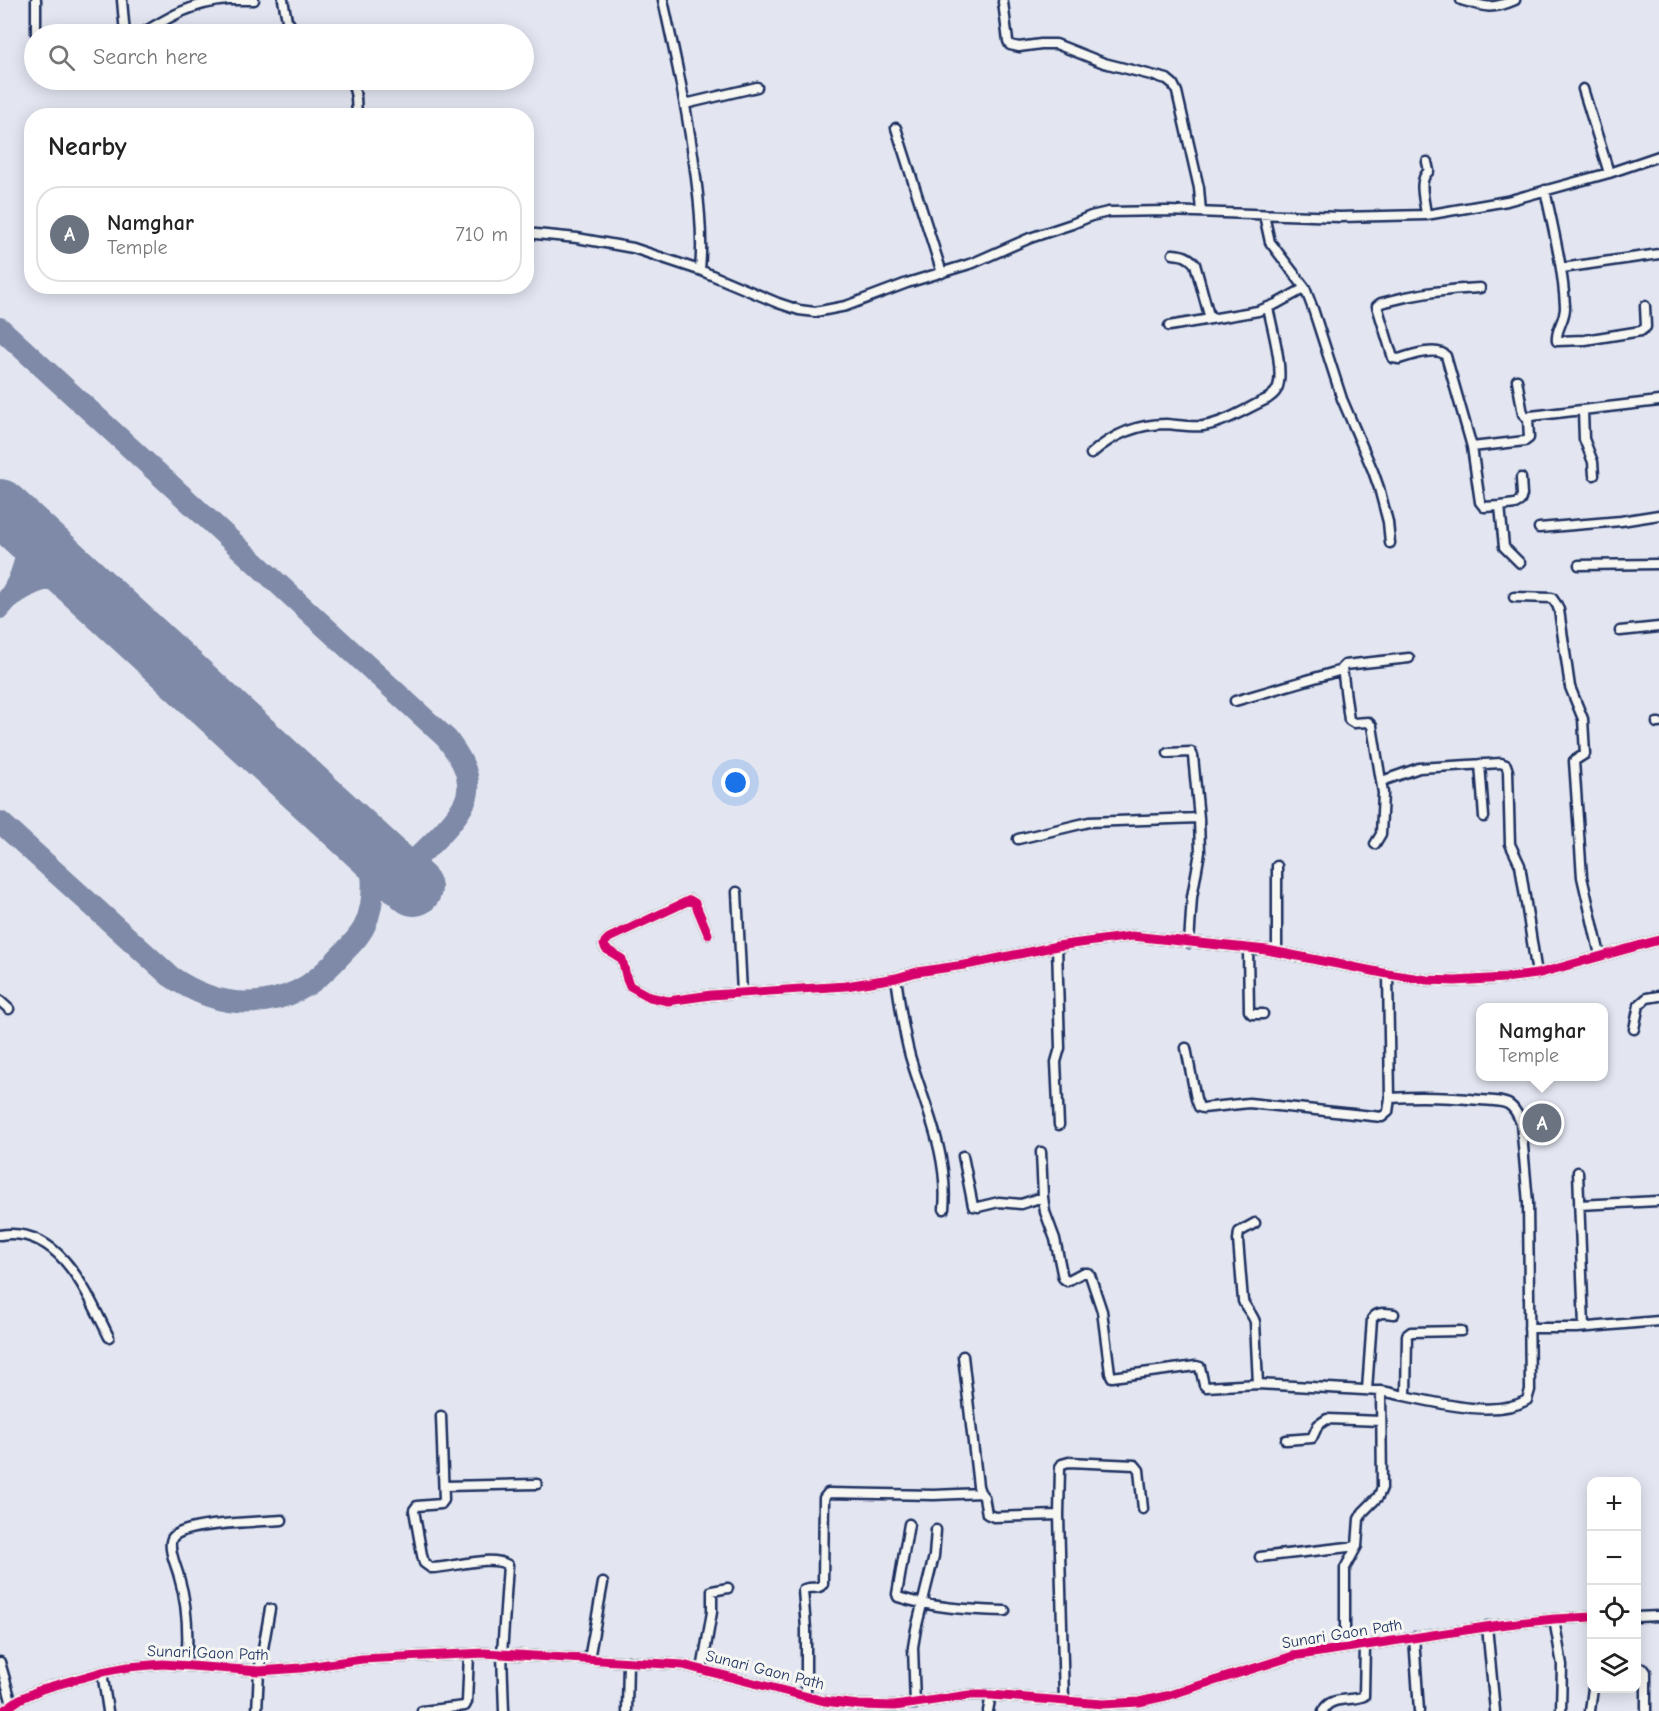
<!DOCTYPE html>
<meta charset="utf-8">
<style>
:root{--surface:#fff;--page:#f2f2f2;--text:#222;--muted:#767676;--line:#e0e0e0;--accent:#1f6fb2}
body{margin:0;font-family:"Comic Neue",sans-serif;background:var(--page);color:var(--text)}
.controls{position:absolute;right:18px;bottom:18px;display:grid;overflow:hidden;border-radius:12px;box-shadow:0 3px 15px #0003}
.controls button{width:54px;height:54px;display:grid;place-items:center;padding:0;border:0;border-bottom:2px solid var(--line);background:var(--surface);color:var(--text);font:30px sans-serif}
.you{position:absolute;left:736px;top:783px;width:21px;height:21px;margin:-15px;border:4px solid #fff;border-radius:50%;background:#1a73e8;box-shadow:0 0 0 9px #1a73e833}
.badge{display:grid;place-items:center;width:39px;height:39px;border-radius:50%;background:var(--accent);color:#fff;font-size:20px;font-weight:700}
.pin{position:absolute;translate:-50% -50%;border:3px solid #fff;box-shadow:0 2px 6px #0006}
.popup{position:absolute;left:1476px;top:1003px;width:132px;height:78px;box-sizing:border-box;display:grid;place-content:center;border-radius:12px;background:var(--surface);filter:drop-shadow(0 2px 4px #0005);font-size:20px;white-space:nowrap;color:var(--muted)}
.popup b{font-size:22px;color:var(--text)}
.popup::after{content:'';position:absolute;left:50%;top:100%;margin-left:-12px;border:12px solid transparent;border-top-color:var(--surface)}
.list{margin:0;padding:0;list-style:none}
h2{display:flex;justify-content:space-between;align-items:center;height:78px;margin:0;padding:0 24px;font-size:26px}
h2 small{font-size:20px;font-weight:400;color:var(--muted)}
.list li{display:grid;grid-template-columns:39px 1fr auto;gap:18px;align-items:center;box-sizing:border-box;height:96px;margin:0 12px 12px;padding:0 12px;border:2px solid var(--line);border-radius:24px}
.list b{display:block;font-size:22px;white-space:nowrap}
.list p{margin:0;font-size:20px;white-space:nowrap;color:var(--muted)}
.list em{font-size:20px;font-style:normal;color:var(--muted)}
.icon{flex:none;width:33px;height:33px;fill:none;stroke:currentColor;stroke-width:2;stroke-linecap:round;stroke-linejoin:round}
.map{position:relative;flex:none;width:1659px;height:1711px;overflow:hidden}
.search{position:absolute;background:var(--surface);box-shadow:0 3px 15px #0003;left:24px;top:24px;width:510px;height:66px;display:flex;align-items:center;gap:15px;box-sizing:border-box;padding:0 21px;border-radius:33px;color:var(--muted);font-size:22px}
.panel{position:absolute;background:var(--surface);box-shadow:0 3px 15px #0003;left:24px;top:108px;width:510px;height:186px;border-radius:24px}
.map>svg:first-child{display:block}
</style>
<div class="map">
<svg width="1659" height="1711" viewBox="0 0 1659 1711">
<rect width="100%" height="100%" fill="#e3e6f1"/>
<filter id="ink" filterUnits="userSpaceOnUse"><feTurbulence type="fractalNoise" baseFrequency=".0167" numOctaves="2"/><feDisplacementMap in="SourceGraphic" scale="12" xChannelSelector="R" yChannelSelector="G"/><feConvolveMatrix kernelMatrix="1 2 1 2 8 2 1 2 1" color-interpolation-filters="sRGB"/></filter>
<g filter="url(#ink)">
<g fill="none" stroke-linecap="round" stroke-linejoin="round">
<!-- taxiway -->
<path stroke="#7f8aa8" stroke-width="22" d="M0 328 447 739C458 754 470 771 468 791 466 816 418 856 400 874
M10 597C35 580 52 573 82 582
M0 608C20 587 27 562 29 533
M0 822 170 976C199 996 230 1007 265 1001 301 995 319 979 342 954 351 945 360 936 365 925 376 901 375 863 363 840"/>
<!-- runway -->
<path stroke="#7f8aa8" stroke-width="56" d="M0 507 414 888"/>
<!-- minor casing -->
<g stroke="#1b2f5e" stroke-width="13">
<path id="minor" d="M36 0V34
M122 0 125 34
M228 0H254
M283 0 287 20 297 34
M663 0C676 59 689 118 696 178 700 208 703 239 700 270
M1461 0C1484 7 1492 10 1515 0
M1003 2 1008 41 1010 45 1019 47 1041 44H1056L1104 63 1167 79 1173 84 1177 92 1199 188 1201 212
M141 34C171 16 192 3 228 0
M64 80H70
M352 80 356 97 357 116
M1583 89 1609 173
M685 104 757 87
M896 128 942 273
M1545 190C1553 228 1563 267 1565 306 1566 319 1555 330 1557 341L1585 340 1641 331 1646 327 1645 306
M1264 215 1270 242 1305 288 1313 309 1342 399 1373 471 1379 488 1388 522 1390 543
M1426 215C1425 201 1417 180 1429 171L1427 162
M526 233 577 238 633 248 702 271 778 303 799 310 815 312 846 306 907 283 973 263 1030 238 1072 224 1091 216 1108 212 1167 211 1340 217 1426 215 1507 201 1609 173 1659 156
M1173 254C1183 255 1188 256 1195 264L1210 319
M1562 268 1659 254
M1480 288C1447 289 1414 294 1381 303L1377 306 1393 358 1399 359C1411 355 1438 346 1446 356L1472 447 1525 441 1529 438 1528 419 1531 416 1659 401
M1169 326 1258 311 1276 304 1305 288
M1517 380 1523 414 1528 419
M1583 411 1584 439 1593 462 1594 475
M1472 447 1480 502 1484 507 1500 506 1504 547 1520 563
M1091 454C1112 435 1138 424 1166 424 1179 425 1191 427 1203 426 1225 423 1247 408 1267 399 1271 396 1275 394 1277 389 1285 373 1272 327 1268 308
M1500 506 1515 504 1520 501 1522 495 1521 478
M1539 528 1621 521 1659 515
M1579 565 1659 564
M1514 597 1552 598 1557 605 1559 610 1570 687 1583 719 1585 754 1574 761 1582 877 1600 955
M1620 631 1659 627
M1235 701 1342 670
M1657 723H1659
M1168 753 1191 752 1193 756 1199 818 1200 852 1192 897 1189 943
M1480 764 1484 817
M1382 781 1419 768 1501 763 1506 765 1508 771 1510 844 1520 865 1537 974
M1018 839 1089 822 1199 818
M1375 844 1381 834 1383 793 1372 726 1368 722 1354 723 1349 720 1342 668 1345 665 1409 658
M1277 866V952
M737 892 742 993
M708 934 695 903 690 900 609 938 605 942 604 945 606 949 622 959 627 980 630 986 650 997 668 1001 711 995 846 986 896 978 917 972 971 964 1057 946 1132 936 1267 950 1388 974 1427 980 1455 981 1505 978 1537 974 1659 940
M1057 946 1060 1048 1056 1062 1059 1125
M1248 948 1249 1011 1252 1014H1263
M896 978C900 1004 903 1031 910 1056 925 1107 949 1155 944 1209
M0 1001 9 1009
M1634 1029 1639 1005 1647 998 1659 996
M1186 1048 1196 1099 1199 1107 1203 1108 1249 1103 1382 1117 1388 1112 1390 1098 1388 974
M1041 1152 1043 1197 1045 1212 1055 1239 1063 1278 1067 1281 1082 1273H1088L1090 1275 1102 1311 1110 1373 1112 1377 1196 1366 1200 1367 1204 1385 1206 1387 1258 1384 1381 1391
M963 1156 973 1206 978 1207 999 1202 1021 1204 1043 1197
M1578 1172 1584 1327
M1579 1205 1658 1201
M1255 1223 1239 1232 1238 1240 1243 1301C1246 1309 1253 1314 1255 1322L1258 1384
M0 1235C60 1225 87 1293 109 1337
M1529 1328H1577L1659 1321
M963 1356 978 1486 980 1492 984 1497 987 1514 994 1517 1059 1515
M1367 1390 1372 1319C1377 1311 1386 1313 1394 1314
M1406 1396 1407 1335 1411 1332 1461 1331
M441 1416 444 1500 441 1504 417 1506 414 1510 422 1555 424 1563 431 1568C452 1568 490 1554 508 1565L502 1654 504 1711
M1286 1440 1312 1438 1318 1425 1327 1419 1381 1421
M444 1486 537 1484
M909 1524 897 1594 898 1597C933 1608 969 1610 1005 1611
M1260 1557 1357 1546
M1636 1617 1659 1616
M1554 1619 1562 1665 1561 1711
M1487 1626 1495 1711
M1414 1637 1419 1711
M1345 1648V1568L1357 1546 1359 1519 1363 1512 1378 1497 1382 1488 1381 1391C1420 1398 1491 1421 1527 1400L1530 1390 1528 1203 1521 1123C1518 1115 1515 1108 1508 1104 1499 1100 1489 1101 1480 1100 1450 1097 1420 1096 1390 1098
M589 1659 603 1583
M0 1662 12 1704
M186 1665C189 1634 188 1607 179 1577 177 1567 166 1546 173 1537 186 1522 261 1522 282 1520
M1636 1668H1643L1646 1672V1711
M702 1670 712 1612V1591L728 1588
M102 1672 108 1711
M806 1696V1629L803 1590C809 1585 818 1591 823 1584L824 1498 828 1493 934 1495 981 1493
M1064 1700 1059 1515 1060 1467 1062 1464 1069 1462 1135 1465 1139 1470 1143 1509
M915 1704 913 1647 916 1629 934 1556 936 1530
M3 1711 20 1699 42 1689 102 1672 128 1667 163 1664 259 1671 301 1668 362 1659 485 1653 683 1665 824 1701 859 1705 895 1706 969 1695H991L1103 1704 1139 1702 1166 1696 1293 1656 1499 1625 1554 1619 1592 1617
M257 1711 259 1671 270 1609
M422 1711 465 1706 467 1702 469 1654
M627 1711 628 1661
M988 1711 991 1695
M1323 1711C1330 1695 1352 1702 1364 1696L1365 1645
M1590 1711 1593 1688"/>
</g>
<!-- minor -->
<use href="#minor" stroke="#f6f6f2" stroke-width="8"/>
<!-- cycleway casing -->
<g stroke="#f6f6f2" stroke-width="13">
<path id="cycleway" d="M708 934 695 903 690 900 609 938 605 942 604 945 606 949 622 959 627 980 630 986 650 997 668 1001 711 995 846 986 896 978 917 972 971 964 1057 946 1132 936 1267 950 1388 974 1427 980 1455 981 1505 978 1537 974 1659 940
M3 1711 20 1699 42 1689 102 1672 128 1667 163 1664 259 1671 301 1668 362 1659 485 1653 683 1665 824 1701 859 1705 895 1706 969 1695H991L1103 1704 1139 1702 1166 1696 1293 1656 1499 1625 1554 1619 1592 1617"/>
</g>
<!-- cycleway -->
<use href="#cycleway" stroke="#d6006c" stroke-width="9"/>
</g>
</g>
<g text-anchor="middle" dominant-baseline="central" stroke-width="6" stroke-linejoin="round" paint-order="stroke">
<!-- street labels -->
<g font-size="16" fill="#1b2f5e" stroke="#f6f6f2">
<text transform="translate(1342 1634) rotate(-9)">Sunari Gaon Path</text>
<text transform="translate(208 1653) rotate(2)">Sunari Gaon Path</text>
<text transform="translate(765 1670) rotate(14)">Sunari Gaon Path</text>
</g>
</g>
</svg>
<div class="controls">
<button>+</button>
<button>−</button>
<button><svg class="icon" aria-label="locate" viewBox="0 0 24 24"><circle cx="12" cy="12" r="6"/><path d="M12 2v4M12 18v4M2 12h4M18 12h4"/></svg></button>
<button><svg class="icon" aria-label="layers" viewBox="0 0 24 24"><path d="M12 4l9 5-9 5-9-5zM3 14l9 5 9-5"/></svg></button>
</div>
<div class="you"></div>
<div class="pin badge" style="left:1542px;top:1123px;background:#6b7280">A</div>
<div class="popup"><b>Namghar</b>Temple</div>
<div class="search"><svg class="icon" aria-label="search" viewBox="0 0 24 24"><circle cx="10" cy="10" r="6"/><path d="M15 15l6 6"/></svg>Search here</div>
<section class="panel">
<h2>Nearby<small></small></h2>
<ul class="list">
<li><span class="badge" style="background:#6b7280">A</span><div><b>Namghar</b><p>Temple</p></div><em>710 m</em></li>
</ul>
</section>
</div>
